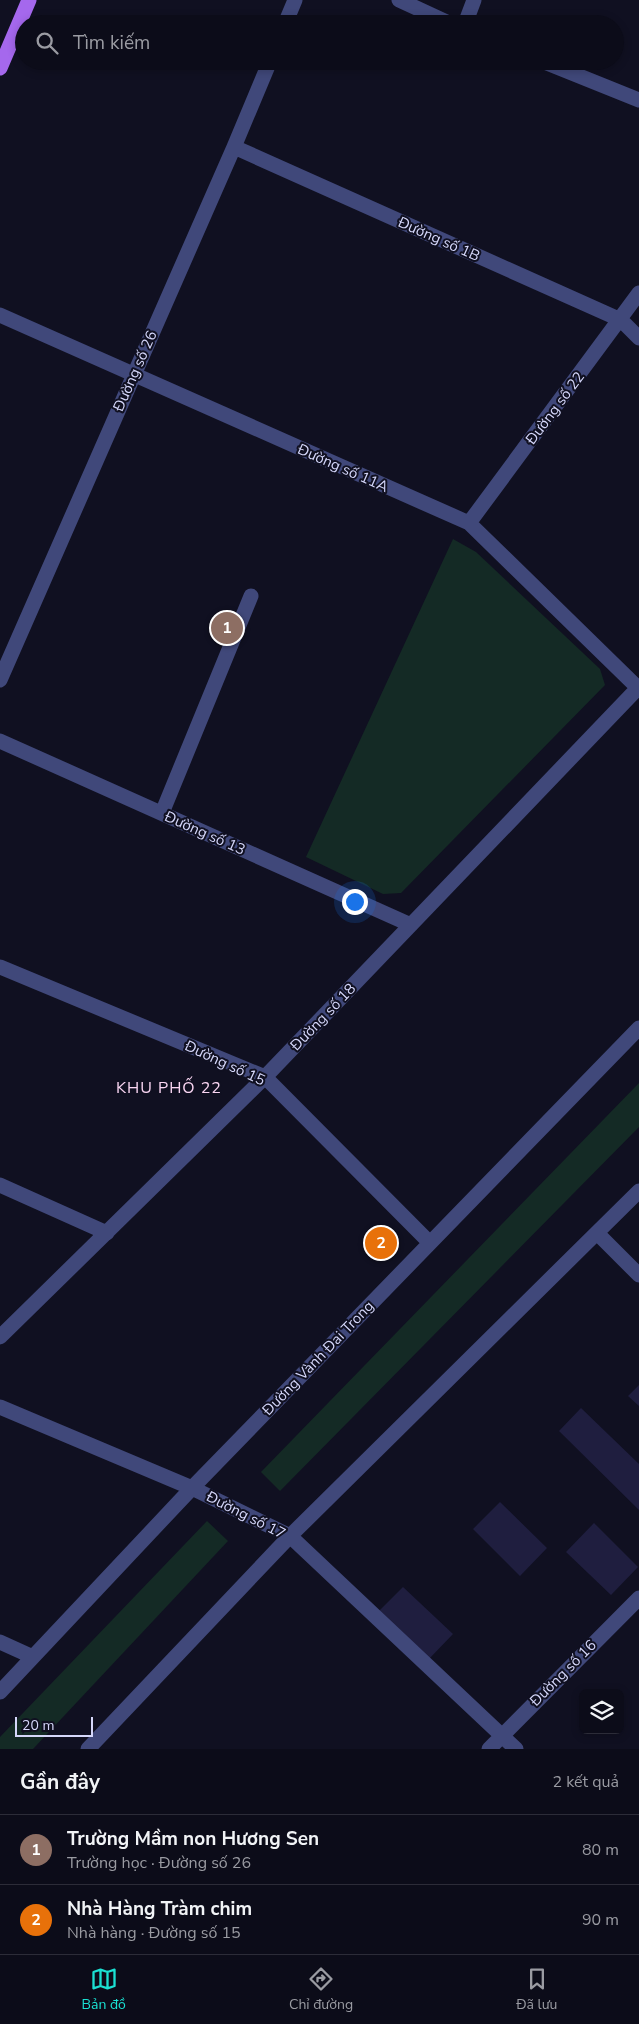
<!DOCTYPE html>
<html lang="vi">
<meta charset="utf-8">
<style>
:root{--surface:#0c0c19;--page:#151522;--text:#f1f3f6;--muted:#9a9ba2;--line:#2c2c38;--accent:#1be0d2}
body{margin:0;font-family:"Nunito Sans",sans-serif;background:var(--page);color:var(--text)}
.controls{position:absolute;right:15px;bottom:15px;display:grid;overflow:hidden;border-radius:8px;box-shadow:0 2px 8px #0003}
.controls button{width:45px;height:45px;display:grid;place-items:center;padding:0;border:0;border-bottom:1px solid var(--line);background:var(--surface);color:var(--text);font:25px sans-serif}
.scale{position:absolute;left:15px;bottom:12px;width:78px;box-sizing:border-box;padding-left:5px;border:2px solid #d5d7fa;border-top:0;font-size:14px;line-height:18px;white-space:nowrap;color:#d5d7fa;-webkit-text-stroke:4px #101021;paint-order:stroke}
.you{position:absolute;left:354px;top:901px;width:18px;height:18px;margin:-12px;border:4px solid #fff;border-radius:50%;background:#1a73e8;box-shadow:0 0 0 8px #1a73e833}
.badge{display:grid;place-items:center;width:32px;height:32px;border-radius:50%;background:var(--accent);color:#fff;font-size:16px;font-weight:700}
.pin{position:absolute;translate:-50% -50%;border:2px solid #fff;box-shadow:0 1px 5px #0006}
.list{margin:0;padding:0;list-style:none}
h2{display:flex;justify-content:space-between;align-items:center;height:65px;margin:0;padding:0 20px;font-size:21px}
h2 small{font-size:16px;font-weight:400;color:var(--muted)}
.list li{display:grid;grid-template-columns:32px 1fr auto;gap:15px;align-items:center;box-sizing:border-box;height:70px;padding:0 20px;border-top:1px solid var(--line)}
.list b{display:block;font-size:19px;white-space:nowrap}
.list p{margin:0;font-size:16px;white-space:nowrap;color:var(--muted)}
.list em{font-size:16px;font-style:normal;color:var(--muted)}
.icon{flex:none;width:28px;height:28px;fill:none;stroke:currentColor;stroke-width:2;stroke-linecap:round;stroke-linejoin:round}
.map{position:relative;flex:none;width:639px;height:1749px;overflow:hidden}
.search{position:absolute;background:var(--surface);box-shadow:0 2px 8px #0003;left:15px;right:15px;top:15px;height:55px;display:flex;align-items:center;gap:12px;box-sizing:border-box;padding:0 18px;border-radius:28px;color:var(--muted);font-size:19px}
.sheet{height:205px;background:var(--surface)}
nav{display:flex;justify-content:space-around;align-items:center;box-sizing:border-box;height:70px;border-top:1px solid var(--line);background:var(--surface);font-size:14px;color:var(--muted)}
nav a{display:grid;justify-items:center;gap:2px}
nav .on{color:var(--accent)}
.map>svg:first-child{display:block}
</style>
<div class="map">
<svg width="639" height="1749" viewBox="0 0 639 1749">
<rect width="100%" height="100%" fill="#101021"/>
<!-- green -->
<path fill="#142a25" d="M453 539 476 552 600 669 605 685 401 893 383 894 306 857Z
M639 1083V1127L280 1491 261 1472Z
M207 1521 228 1541 33 1749H0V1737Z"/>
<!-- building -->
<path fill="#1f1e3f" d="M639 1385V1406L628 1396Z
M581 1408 639 1464V1510L559 1431Z
M500 1502 547 1548 520 1576 473 1529Z
M594 1523 638 1567 611 1595 566 1552Z
M403 1587 453 1634 428 1660 378 1612Z"/>
<g fill="none" stroke-linecap="round" stroke-linejoin="round">
<!-- minor -->
<path stroke="#40487a" stroke-width="15" d="M399 0 451 24
M285 24 295 0
M465 24 474 0
M542 61 639 100
M234 147 621 320 639 338
M0 315 469 523 639 689
M469 523 639 293
M0 680 234 147 270 61
M0 741 411 925
M162 813 251 596
M0 967 265 1077 430 1243
M0 1185 107 1233
M598 1234 639 1275
M0 1337 265 1077 638 688
M0 1407 192 1488 290 1536 516 1749
M0 1642 33 1657
M0 1692 192 1488 639 1028
M88 1749 290 1536 639 1191
M489 1749 639 1598"/>
<!-- major -->
<path stroke="#a568ed" stroke-width="15" d="M0 68 29 0"/>
</g>
<g text-anchor="middle" dominant-baseline="central" stroke-width="4" stroke-linejoin="round" paint-order="stroke">
<!-- street labels -->
<g font-size="15" fill="#d5d7fa" stroke="#101021">
<text transform="translate(439 239) rotate(24)">Đường số 1B</text>
<text transform="translate(135 371) rotate(-66)">Đường số 26</text>
<text transform="translate(555 408) rotate(-53)">Đường số 22</text>
<text transform="translate(343 468) rotate(24)">Đường số 11A</text>
<text transform="translate(205 833) rotate(24)">Đường số 13</text>
<text transform="translate(323 1017) rotate(-46)">Đường số 18</text>
<text transform="translate(225 1063) rotate(25)">Đường số 15</text>
<text transform="translate(318 1358) rotate(-46)">Đường Vành Đai Trong</text>
<text transform="translate(246 1515) rotate(27)">Đường số 17</text>
<text transform="translate(563 1673) rotate(-45)">Đường số 16</text>
</g>
<!-- neighbourhood labels -->
<g font-size="16" letter-spacing="1" fill="#fad6f3" stroke="#101021">
<text x="169" y="1088">KHU PHỐ 22</text>
</g>
</g>
</svg>
<div class="controls">
<button><svg class="icon" aria-label="layers" viewBox="0 0 24 24"><path d="M12 4l9 5-9 5-9-5zM3 14l9 5 9-5"/></svg></button>
</div>
<div class="scale">20 m</div>
<div class="you"></div>
<div class="pin badge" style="left:227px;top:628px;background:#8d6e63">1</div>
<div class="pin badge" style="left:381px;top:1243px;background:#e8710a">2</div>
<div class="search"><svg class="icon" aria-label="search" viewBox="0 0 24 24"><circle cx="10" cy="10" r="6"/><path d="M15 15l6 6"/></svg>Tìm kiếm</div>
</div>
<section class="sheet">
<h2>Gần đây<small>2 kết quả</small></h2>
<ul class="list">
<li><span class="badge" style="background:#8d6e63">1</span><div><b>Trường Mầm non Hương Sen</b><p>Trường học · Đường số 26</p></div><em>80 m</em></li>
<li><span class="badge" style="background:#e8710a">2</span><div><b>Nhà Hàng Tràm chim</b><p>Nhà hàng · Đường số 15</p></div><em>90 m</em></li>
</ul>
</section>
<nav>
<a class="on"><svg class="icon" aria-label="map" viewBox="0 0 24 24"><path d="M3 6l6-2 6 2 6-2v14l-6 2-6-2-6 2zM9 4v14M15 6v14"/></svg>Bản đồ</a>
<a><svg class="icon" aria-label="directions" viewBox="0 0 24 24"><path d="M12 3l9 9-9 9-9-9zM9 14v-3h6M13 9l2 2-2 2"/></svg>Chỉ đường</a>
<a><svg class="icon" aria-label="saved" viewBox="0 0 24 24"><path d="M7 4h10v16l-5-4-5 4z"/></svg>Đã lưu</a>
</nav>
